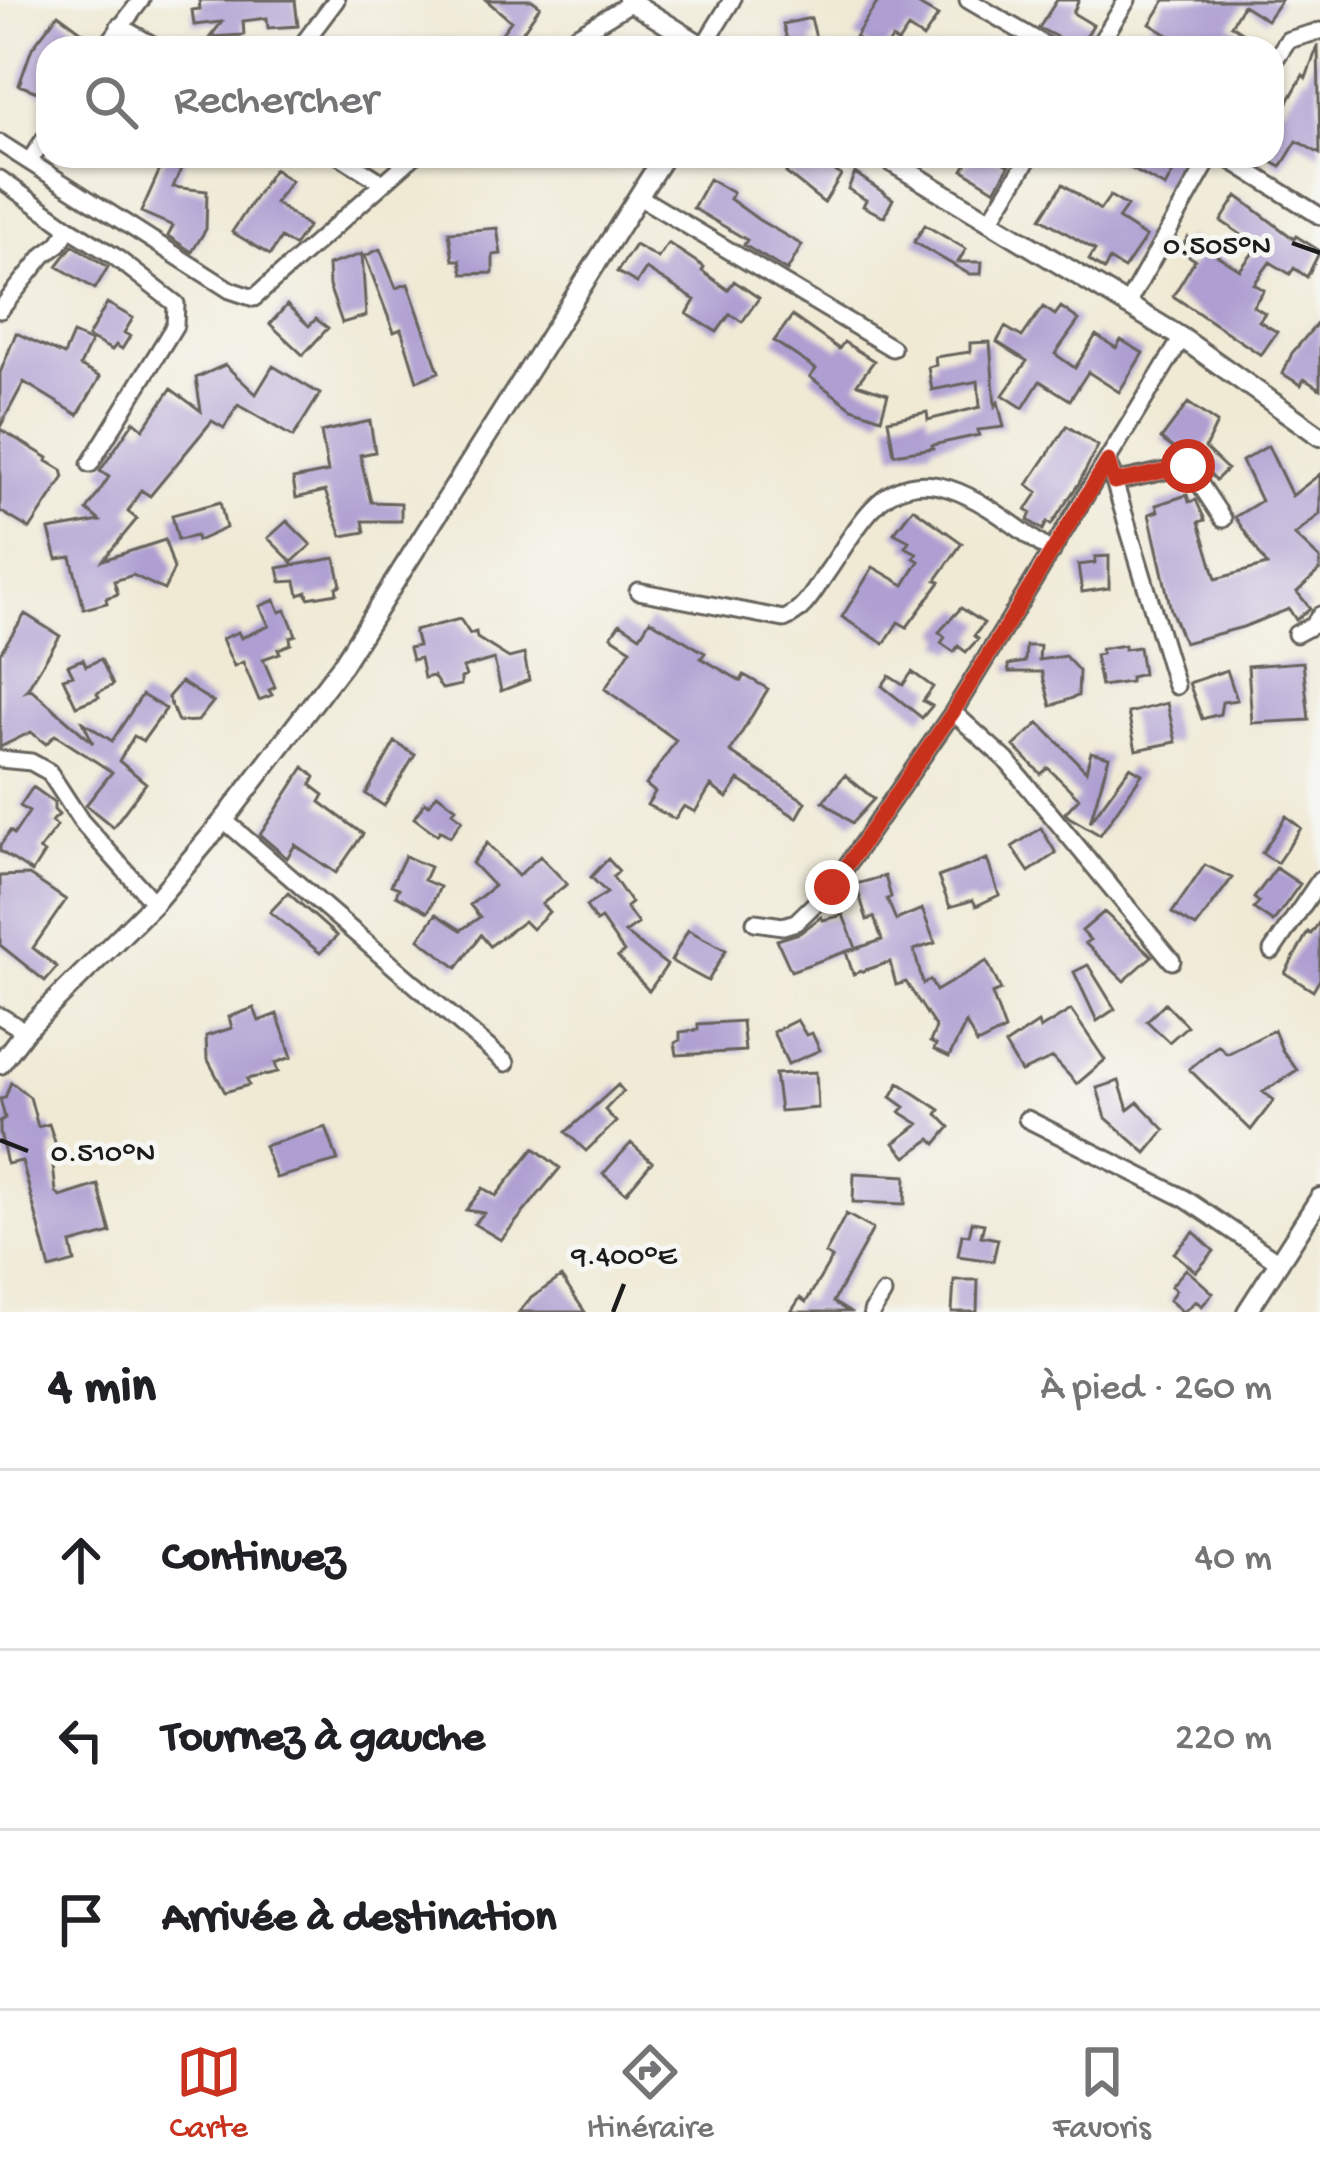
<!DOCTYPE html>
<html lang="fr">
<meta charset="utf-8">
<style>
:root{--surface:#fff;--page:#f6f6f6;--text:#202124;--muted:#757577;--line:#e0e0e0;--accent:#c8321e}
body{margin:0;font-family:"Gochi Hand",sans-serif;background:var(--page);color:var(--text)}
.stop{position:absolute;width:36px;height:36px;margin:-27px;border:9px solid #c8321e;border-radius:50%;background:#fff}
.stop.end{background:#c8321e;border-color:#fff;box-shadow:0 3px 12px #0008}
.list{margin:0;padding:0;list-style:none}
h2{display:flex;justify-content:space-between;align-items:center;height:156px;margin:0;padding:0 48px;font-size:51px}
h2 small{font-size:39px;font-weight:400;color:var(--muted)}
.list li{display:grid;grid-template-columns:78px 1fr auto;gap:36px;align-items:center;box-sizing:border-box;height:180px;padding:0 48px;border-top:3px solid var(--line)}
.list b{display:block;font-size:45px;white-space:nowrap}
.list em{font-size:39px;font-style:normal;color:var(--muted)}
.icon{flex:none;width:66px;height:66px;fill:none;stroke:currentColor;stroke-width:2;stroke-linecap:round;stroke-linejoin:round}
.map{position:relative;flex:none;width:1320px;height:1312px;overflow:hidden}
.search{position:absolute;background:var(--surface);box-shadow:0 3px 9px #0004;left:36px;right:36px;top:36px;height:132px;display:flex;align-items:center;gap:30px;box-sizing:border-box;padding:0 42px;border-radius:36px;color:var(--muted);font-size:45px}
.sheet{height:696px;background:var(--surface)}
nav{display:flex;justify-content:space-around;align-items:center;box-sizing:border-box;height:168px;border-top:3px solid var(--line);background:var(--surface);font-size:33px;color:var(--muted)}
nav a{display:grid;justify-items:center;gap:6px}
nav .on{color:var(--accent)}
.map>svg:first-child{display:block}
</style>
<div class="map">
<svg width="1320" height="1312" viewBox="0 0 1320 1312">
<rect width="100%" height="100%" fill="#f6f6f2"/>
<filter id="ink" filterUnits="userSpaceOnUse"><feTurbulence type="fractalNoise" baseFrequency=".00833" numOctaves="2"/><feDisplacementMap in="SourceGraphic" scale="24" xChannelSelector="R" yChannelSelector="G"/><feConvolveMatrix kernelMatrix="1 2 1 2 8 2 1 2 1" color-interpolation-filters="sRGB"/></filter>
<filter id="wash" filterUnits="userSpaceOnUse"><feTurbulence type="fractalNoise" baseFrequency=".004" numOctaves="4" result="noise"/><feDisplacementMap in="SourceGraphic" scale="48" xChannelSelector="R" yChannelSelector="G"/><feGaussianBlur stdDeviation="2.7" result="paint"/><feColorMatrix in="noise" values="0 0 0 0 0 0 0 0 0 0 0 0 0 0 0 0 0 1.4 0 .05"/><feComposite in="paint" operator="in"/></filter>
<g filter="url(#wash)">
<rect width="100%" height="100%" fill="#f0ead5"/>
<g id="blocks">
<!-- building -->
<path fill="#ae9ed1" d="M199 0H295L298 26 268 28 267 18 243 21 244 35 210 37 222 22 194 25 192 10 200 9Z
M486 0H532L540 6 519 37 535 48H491L511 21Z
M879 0H919L917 4 938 16 923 38 908 28 898 43 892 39 886 48H873L855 37Z
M1057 0H1079L1073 13 1093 25 1079 48 1039 28Z
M1165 0H1281L1267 20 1243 5 1231 25 1265 48H1189L1150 24Z
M58 14 85 34 82 39 93 48H48V96L19 85 32 48Z
M811 18 816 38 811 39 813 48H789L783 24Z
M1318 45 1320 154 1297 141 1281 167 1272 162V101L1284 109 1303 75 1306 78Z
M166 156H187L173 187 207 191 206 229 192 252 168 236 173 226 141 212Z
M798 156H812L841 175 824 203 786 173Z
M971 156H992L1009 166 995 190 963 170Z
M1108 156H1182L1165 187Z
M274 169 291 181 275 203 308 226 294 246 281 238 270 255 232 232Z
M855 173 893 199 884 217 863 206 866 200 848 189Z
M709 179 733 193 730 199 759 220 802 245 787 271 744 245 747 240 693 208Z
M1063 184 1100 210 1110 196 1127 206 1118 219 1146 237 1124 269 1109 260 1104 270 1089 260 1095 250 1041 218Z
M1237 196 1294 239 1296 236 1320 251 1307 277 1294 268 1290 274 1270 262 1254 284 1264 290 1253 306 1265 313 1259 321 1277 332 1261 355 1173 296 1195 260 1180 250 1188 237 1240 270 1258 246 1221 221Z
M925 225 966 249 958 262H982L981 274H969L914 242Z
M497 228 501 254 493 255V273L463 274 460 260H453L449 232Z
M668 243 704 267 702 271 728 290 734 281 759 298 742 322 730 314 717 332 687 314 695 300 646 269 637 283 617 272 635 245 658 258Z
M73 245 108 267 95 289 57 266Z
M380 249 396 288 408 284 439 372 417 381 401 329 394 332 365 256Z
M362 254 366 316 342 323 329 286 328 265Z
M107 303 133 318 124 333 130 336 122 349 116 345 112 350 88 337Z
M287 305 309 326 316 319 328 328 303 355 270 324Z
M1043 307 1055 315 1061 307 1079 320 1055 354 1075 368 1096 335 1116 348 1121 340 1143 353 1119 392 1088 372 1070 400 1040 381 1023 408 1003 395 1027 361 997 342 1005 327 1022 337Z
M792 316 839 349 844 342 874 361 857 384 888 394 881 418 852 408 810 377 816 369 774 341Z
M1320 320V389L1304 379 1301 385 1283 374 1292 353Z
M16 333 64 355 73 334 91 342 80 366 100 377 78 415 24 382 0 427V373Z
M990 342 995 406 998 402 1004 427 978 430 979 435 932 445 933 448 894 454 888 420 927 412 928 420 980 407 978 381 932 390 928 367 936 365 935 357 970 352V343Z
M225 365 256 394 273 366 320 394 293 437 238 405 224 428 212 421 150 496 141 490 128 512 137 519 103 560 165 540 174 569 164 590 133 575 114 581 118 594 106 598 107 603 84 609 71 557 57 559 49 530 100 521 87 510 109 477 100 471 134 421 143 429 171 389 201 411 196 378Z
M1188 403 1217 423 1205 448 1227 469 1216 480 1194 456 1184 450 1186 454 1182 455 1161 439Z
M370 421 375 452 360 455 371 502 401 503V521H363L365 532 342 536 325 491 296 498 293 479 328 472 321 432Z
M1067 426 1098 446 1079 483 1051 525 1047 522 1043 530 1028 520 1031 513 1026 510 1038 492 1027 485Z
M0 429 48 458 47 461 62 470 64 477 30 529 0 511Z
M1268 446 1292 496 1320 474V514L1295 535 1320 559V570L1297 592 1310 608 1296 620 1289 609 1243 627 1184 643 1171 610 1149 514 1158 511 1156 505 1187 495 1189 502 1196 500 1205 520 1199 522 1216 579 1267 565 1235 517 1261 501 1242 461Z
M220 502 226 528 197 541 196 536 178 540 172 515Z
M913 508 962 543 936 580 940 582 907 627 898 622 884 644 842 617 873 567 904 585 919 561 914 558 917 553 905 547 909 541 894 533Z
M287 521 311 545 292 562 268 538Z
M1109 556V588L1082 592 1078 565 1095 563V557Z
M335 558 341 585 336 587 337 593 308 598 307 592 299 595 296 581 281 582 278 568Z
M275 600 280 612 286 610 296 635 290 637 291 644 278 649 280 653 263 659 275 687 269 690 272 695 259 700 243 662 234 666 222 639 238 632 241 638 269 626 260 606Z
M961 608 984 623 974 636 978 639 966 652 958 646 954 652 941 643 945 637 939 632Z
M25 614 60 636 26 691 31 689 93 743 83 722 112 741 142 695 166 709 143 741 134 736 119 761 146 783 113 827 86 805 112 772 55 735 46 744 31 732 0 747V653Z
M460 619 470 634 476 632 477 638 509 658 524 654 529 680 501 691 494 659 463 668 466 676 461 678V685L442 689 433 676 424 678 420 658 412 660 409 648 418 646 414 631Z
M650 620 705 653 701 658 741 681 744 675 768 689 730 752 806 802 797 818 739 780 727 798 711 786 695 812 684 806 675 819 647 805 655 792 646 785 676 740 605 689 631 649 611 636 620 623 640 636Z
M1124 645V649L1139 647 1143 674 1130 677V682L1101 686 1095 655 1102 654 1101 649Z
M1026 646H1040L1039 660 1065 656 1079 671 1078 696 1051 706 1042 672H1009L1008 665 1025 662Z
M83 659 86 666 101 659 113 685 97 693 99 697 76 706 63 678 73 675 68 665Z
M1303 662 1309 720 1252 723 1248 666Z
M1227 670 1237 700 1222 702 1220 714 1202 719 1189 683Z
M912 672 933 687 923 701 932 706 922 718 882 686 889 676 903 685Z
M181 682 213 702 198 721 178 722 168 697Z
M1167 703 1176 742 1136 750 1128 713Z
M1039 723 1086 771 1091 752 1109 757 1090 822 1130 767 1142 774 1100 835 1069 817 1065 813 1079 798 1048 768 1041 774 1014 746Z
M395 742 415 755 384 806 366 794Z
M304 767 315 777 311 785 324 795 320 802 363 834 336 873 295 845 287 858 260 835Z
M845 775 874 799 852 823 823 801Z
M33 787 54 802V810L59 815 51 822 57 826 39 850 44 853 32 872 0 851V846L10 831 14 834 29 812 20 806Z
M437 794 456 808 452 812 462 820 450 837 440 830 437 835 414 818 425 802 429 805Z
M1286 816 1301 828 1277 863 1262 853Z
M1041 828 1056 853 1029 872 1012 847Z
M487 843 518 876 540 856 567 884 542 904 549 912 532 929 524 921 490 946 481 935 457 968 419 939 436 914 461 930 480 917 470 905 494 886 472 863Z
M405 856 430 867 424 880 440 887 428 912 396 895 399 888 391 885Z
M608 859 619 871 613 877 631 903 626 907 638 924 625 933 667 965 649 991 618 957 624 952 601 919 596 922 586 906 607 893 591 877Z
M987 859 999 895 976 906 973 900 950 907 938 877Z
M1205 865 1232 878 1196 927 1172 913Z
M1276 868 1300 884 1273 922 1254 909 1259 902 1254 898Z
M29 875 66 900 33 948 57 967 45 981 0 945V876Z
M885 876 891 897 887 899 896 920 922 909 935 943 914 950 923 984 930 980 936 991 987 961 1001 990 992 994 1005 1030 977 1044 966 1023 949 1057 934 1050 936 1045 930 1042 936 1028 906 982 896 985 890 962 853 974 846 952 882 940 874 917 867 920 856 884Z
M288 893 337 936 320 953 270 912Z
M1104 912 1152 956 1124 981 1085 943 1090 940 1082 931Z
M843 915 856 948 791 971 777 940 800 933 821 917 823 920Z
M1320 921V979L1313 991 1285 973 1308 932 1311 934Z
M688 930 726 950 708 981 671 961Z
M1088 965 1115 1009 1097 1021 1074 972Z
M1165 1003 1187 1026 1169 1042 1147 1021Z
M254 1008 259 1021 277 1014 292 1057 275 1063 278 1072 247 1079 249 1085 225 1092 207 1058 206 1036 232 1028 229 1017Z
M1071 1010 1105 1060 1077 1084 1053 1058 1021 1072 1005 1045 1038 1023 1040 1029Z
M797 1020 806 1035 812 1033 820 1050 788 1064 773 1032Z
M742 1021 745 1051 677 1055 675 1043 680 1040V1032L698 1030V1024Z
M1274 1030 1282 1050 1297 1070 1263 1092 1274 1100 1251 1130 1189 1069 1218 1045 1227 1054Z
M816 1072 818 1108 780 1111 775 1074Z
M1119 1081 1128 1110 1138 1102 1165 1130 1146 1153 1106 1118 1097 1088Z
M11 1082 30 1097 38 1127 49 1124 56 1145 51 1148 56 1192 60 1197 98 1185 111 1233 71 1244 75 1262 50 1269 22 1161 7 1164 0 1132V1121L5 1118 0 1099 5 1098Z
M899 1083 940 1110 937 1114 950 1127 936 1144 931 1139 906 1157 894 1143 919 1124 900 1112 905 1107 891 1097Z
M618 1085 623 1091 605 1110 616 1122 586 1151 566 1132Z
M326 1127 338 1161 276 1178 264 1146Z
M631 1143 652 1162 626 1193 603 1174Z
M534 1148 560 1168 501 1240 474 1224 484 1213 466 1210 483 1188 496 1196Z
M854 1173 906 1176 905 1204 853 1202Z
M846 1214 873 1229 833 1302 849 1312H791L800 1298 806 1302 832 1258 825 1254Z
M972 1222 984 1224 981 1236 998 1239 993 1261 958 1256 962 1234 969 1235Z
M1194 1232 1214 1251 1196 1272 1174 1253Z
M1186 1269 1213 1293 1202 1306 1196 1301 1183 1312 1169 1300 1176 1290 1171 1286Z
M561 1277 585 1312H519L531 1298Z
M954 1280H978L977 1312H952Z"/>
</g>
</g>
<g filter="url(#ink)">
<use href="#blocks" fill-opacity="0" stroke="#66645d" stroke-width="3"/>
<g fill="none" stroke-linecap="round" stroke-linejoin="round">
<!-- minor casing -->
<g stroke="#66645d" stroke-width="21">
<path id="minor" d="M968 0 1050 48
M119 26 158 48
M703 47 732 0
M105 48 141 0
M300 48 336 0
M556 48 632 2
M1097 48 1127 0
M1272 64 1288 40 1320 31
M0 143 230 290 254 298 414 156
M340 156 383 183
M1224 156 1320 216
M30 160 48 134
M0 179 69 228
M638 196 892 348
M989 222 1030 156
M1126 306 1211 156
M0 310 44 255 59 244 69 228 114 256 176 304 175 325 90 464
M1108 461 1176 686
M1114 482 1188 466 1223 519
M638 591 784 619C805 611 815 589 828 571 842 551 855 527 872 509 929 447 999 517 1052 552
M1296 634 1313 625 1320 615
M953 712 1006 760 1172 961
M0 759 31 762 49 772 81 821 154 903
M224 820 506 1063
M755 922 783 926 796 922 832 887 953 712 1182 338
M1272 951 1320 880
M0 1016 25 1031
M1027 1119 1184 1198 1280 1263
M872 1312 883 1294"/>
</g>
<!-- tertiary casing -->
<g stroke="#66645d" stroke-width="24">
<path id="tertiary" d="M628 0 705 48
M882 156 1182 338 1320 436
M0 1064 25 1031 154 903 224 820 342 665 664 156
M1247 1312 1320 1198"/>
</g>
<!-- minor -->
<use href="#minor" stroke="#fff" stroke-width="15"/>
<!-- tertiary -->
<use href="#tertiary" stroke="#fff" stroke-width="18"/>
</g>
</g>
<g fill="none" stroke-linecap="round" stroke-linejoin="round" filter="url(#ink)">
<!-- route -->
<path stroke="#c8321e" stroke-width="15" d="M832 887 953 712 1108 461 1114 482 1188 466"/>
</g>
<!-- ticks -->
<path fill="none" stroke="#1c1c1c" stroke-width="4.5" d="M1292 243 1320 253M0 1140 28 1151M613 1312 624 1284"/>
<g font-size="30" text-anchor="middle" fill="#1c1c1c" stroke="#f6f6f2" stroke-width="10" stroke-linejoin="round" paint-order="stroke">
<text x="1217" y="254">0.505°N</text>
<text x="103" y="1161">0.510°N</text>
<text x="624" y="1264">9.400°E</text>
</g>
</svg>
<div class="stop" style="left:1188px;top:466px"></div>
<div class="stop end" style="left:832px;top:887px"></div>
<div class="search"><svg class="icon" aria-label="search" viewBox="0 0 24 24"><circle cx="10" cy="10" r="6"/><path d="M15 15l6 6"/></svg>Rechercher</div>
</div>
<section class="sheet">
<h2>4 min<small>À pied · 260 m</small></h2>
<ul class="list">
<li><svg class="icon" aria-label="ahead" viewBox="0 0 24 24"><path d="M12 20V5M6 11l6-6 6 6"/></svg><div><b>Continuez</b></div><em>40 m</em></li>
<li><svg class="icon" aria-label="left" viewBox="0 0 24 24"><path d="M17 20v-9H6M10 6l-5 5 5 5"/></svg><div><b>Tournez à gauche</b></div><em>220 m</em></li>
<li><svg class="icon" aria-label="arrive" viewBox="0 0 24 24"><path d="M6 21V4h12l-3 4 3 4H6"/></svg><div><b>Arrivée à destination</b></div></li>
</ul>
</section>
<nav>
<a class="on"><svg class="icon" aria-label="map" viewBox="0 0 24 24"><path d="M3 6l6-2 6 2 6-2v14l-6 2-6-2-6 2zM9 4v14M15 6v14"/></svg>Carte</a>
<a><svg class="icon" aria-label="directions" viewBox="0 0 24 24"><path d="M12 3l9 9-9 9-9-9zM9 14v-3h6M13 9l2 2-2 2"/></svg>Itinéraire</a>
<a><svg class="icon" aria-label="saved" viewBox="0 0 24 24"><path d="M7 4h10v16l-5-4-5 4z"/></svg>Favoris</a>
</nav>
